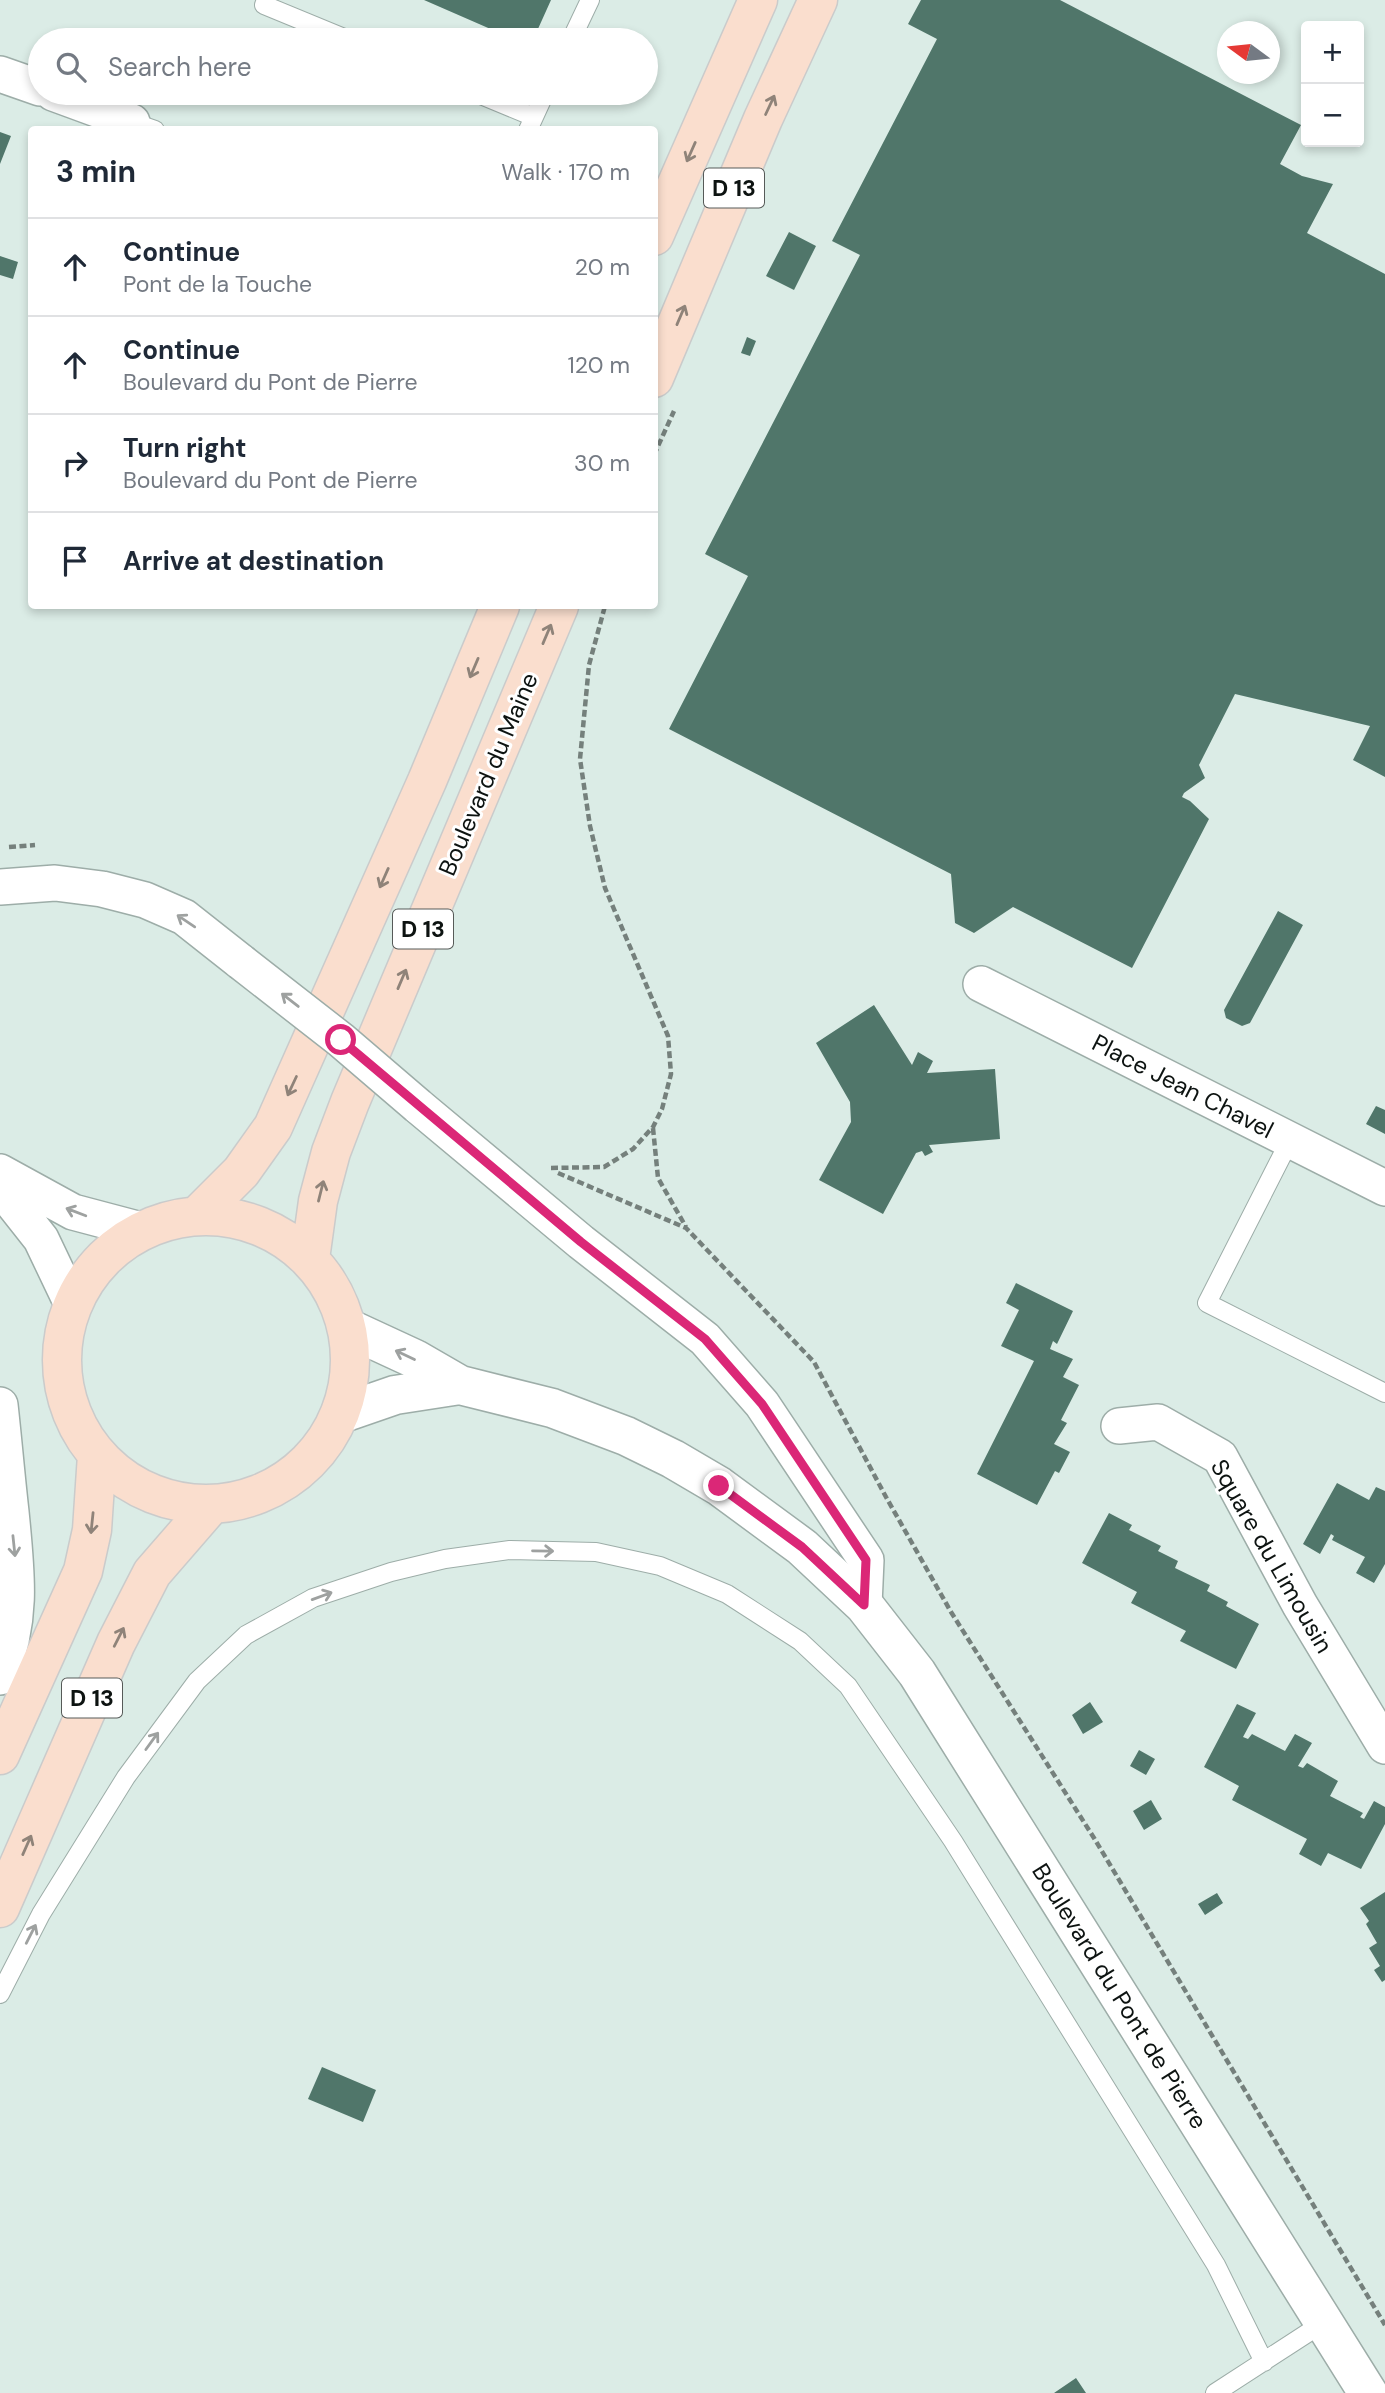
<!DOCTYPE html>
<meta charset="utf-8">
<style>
:root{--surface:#fff;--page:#f2f2f3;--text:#1f2937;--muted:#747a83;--line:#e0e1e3}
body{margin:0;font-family:"DM Sans",sans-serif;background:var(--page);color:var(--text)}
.controls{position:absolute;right:21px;top:21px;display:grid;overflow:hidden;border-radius:7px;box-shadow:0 4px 10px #0003}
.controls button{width:63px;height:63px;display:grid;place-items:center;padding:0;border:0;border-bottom:2px solid var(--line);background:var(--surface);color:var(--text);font:35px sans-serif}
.compass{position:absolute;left:1217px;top:21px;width:63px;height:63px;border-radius:50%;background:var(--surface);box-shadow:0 4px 10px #0003;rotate:285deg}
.stop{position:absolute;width:21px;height:21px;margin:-16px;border:5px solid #db2777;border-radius:50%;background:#fff}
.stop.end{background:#db2777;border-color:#fff;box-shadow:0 2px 7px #0008}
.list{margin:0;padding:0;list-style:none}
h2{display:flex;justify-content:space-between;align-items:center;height:91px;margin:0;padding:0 28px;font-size:30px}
h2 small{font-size:23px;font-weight:400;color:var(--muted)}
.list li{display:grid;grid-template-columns:46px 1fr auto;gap:21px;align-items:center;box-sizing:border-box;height:98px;padding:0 28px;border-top:2px solid var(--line)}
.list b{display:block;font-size:26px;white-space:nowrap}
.list p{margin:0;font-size:23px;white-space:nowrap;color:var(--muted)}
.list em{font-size:23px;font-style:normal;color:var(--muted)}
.icon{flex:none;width:38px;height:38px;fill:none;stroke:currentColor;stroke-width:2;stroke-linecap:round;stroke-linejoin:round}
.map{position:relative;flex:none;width:1385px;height:2393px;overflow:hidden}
.search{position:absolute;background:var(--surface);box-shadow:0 4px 10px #0003;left:28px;top:28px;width:630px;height:77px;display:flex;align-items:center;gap:18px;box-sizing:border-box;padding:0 24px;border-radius:38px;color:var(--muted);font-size:26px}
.panel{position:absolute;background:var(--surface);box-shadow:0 4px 10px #0003;left:28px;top:126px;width:630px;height:483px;border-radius:7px}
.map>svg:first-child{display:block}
</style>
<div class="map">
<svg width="1385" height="2393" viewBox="0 0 1385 2393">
<rect width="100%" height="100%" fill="#dbece6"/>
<!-- building -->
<path fill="#50766a" d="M424 0H551L533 40H516Z
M921 0H1060L1301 125 1280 164 1302 176 1333 184 1307 233 1385 274V777L1353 760 1370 726 1235 694 1199 765 1205 778 1184 793 1182 797 1190 801 1209 819 1132 968 1013 907 974 933 955 923 951 874 669 729 748 576 705 554 860 255 832 241 937 39 908 24Z
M0 132 11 136 0 164Z
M789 232 816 246 794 290 766 276Z
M0 256 18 262 13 279 0 275Z
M747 337 756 341 750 356 741 353Z
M1278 911 1303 925 1250 1023 1242 1026 1226 1018 1224 1010Z
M874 1005 912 1065 918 1052 933 1061 927 1073 995 1069 1000 1139 929 1145 933 1152 925 1156 922 1151 916 1153 883 1214 819 1180 851 1122 850 1102 816 1043Z
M1376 1106 1385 1110V1134L1366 1124Z
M1016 1283 1073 1311 1057 1344 1053 1341 1050 1349 1073 1359 1063 1377 1079 1385 1061 1420 1067 1423 1054 1444 1070 1452 1059 1473 1055 1471 1037 1505 977 1474 1034 1361 1001 1346 1019 1310 1006 1303Z
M1337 1483 1369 1500 1376 1487 1385 1491V1564L1374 1583 1356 1573 1365 1557 1332 1540 1334 1536 1331 1534 1320 1554 1303 1544Z
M1109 1513 1132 1525 1129 1530 1161 1546 1158 1551 1178 1561 1175 1568 1210 1585 1207 1591 1228 1602 1226 1606 1259 1624 1236 1669 1180 1641 1186 1631 1131 1603 1137 1592 1082 1563Z
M1090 1702 1103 1722 1083 1734 1072 1715Z
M1237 1704 1256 1713 1243 1737 1248 1739 1252 1734 1285 1751 1295 1734 1312 1743 1298 1766 1303 1768 1307 1763 1338 1781 1330 1796 1363 1813 1360 1817 1364 1819 1374 1801 1385 1807V1824L1361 1869 1328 1853 1321 1866 1299 1854 1307 1839 1232 1800 1239 1786 1204 1767Z
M1139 1750 1155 1759 1146 1775 1130 1766Z
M1151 1800 1162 1819 1144 1830 1133 1811Z
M1385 1892V1980L1382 1982 1374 1970 1380 1966 1369 1948 1377 1943 1366 1924 1369 1921 1360 1908Z
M1217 1893 1223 1903 1205 1915 1198 1904Z
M322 2067 376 2090 363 2122 308 2099Z
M1076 2378 1086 2393H1054Z"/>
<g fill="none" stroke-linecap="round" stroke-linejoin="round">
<!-- service casing -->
<g stroke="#9dada8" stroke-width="20">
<path id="service" d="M266 0 264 5 349 40
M571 40 590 0
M476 93 534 117
M132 122 155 130
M528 130 545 93
M1290 1140 1207 1303 1385 1393
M0 1994 41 1914 126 1777 197 1681 246 1635 313 1598 391 1572 445 1559 510 1550 596 1552 660 1566 727 1594 800 1641 848 1686 953 1841 1216 2265 1264 2362
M1215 2393 1323 2323"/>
</g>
<!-- minor casing -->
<g stroke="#9dada8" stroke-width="38">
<path id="minor" d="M0 74 40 88
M53 93 132 122
M0 887 55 883 102 889 145 900 184 917 241 962
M981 984 1385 1188
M418 1106 581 1242 705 1339 762 1404 866 1560 864 1605
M0 1172 73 1212 141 1230
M0 1187 41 1239 72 1304
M0 1405C4 1441 7 1477 11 1512 17 1574 23 1618 0 1677
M1119 1426 1158 1422 1220 1457 1300 1605 1385 1746"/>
</g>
<!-- secondary casing -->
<g stroke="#9dada8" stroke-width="41">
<path id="secondary" d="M348 1328 415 1359 460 1385 552 1408 626 1436 673 1459 719 1486 802 1547 864 1605 917 1673 1368 2393
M340 1414 395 1395 460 1385"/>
</g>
<!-- primary casing -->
<g stroke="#cacbcb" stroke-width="41">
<path id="primary" d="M654 236 758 0
M654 378 763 119 818 0
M198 1215 241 1172 273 1127 427 781 500 606
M62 1360a144 144 0 1 1 288 0a144 144 0 1 1-288 0Z
M310 1259 318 1201 331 1152 350 1102 559 606
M0 1755 83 1571 92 1530 97 1455
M0 1908 116 1643 152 1573 211 1505"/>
</g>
<!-- path -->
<path stroke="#75807c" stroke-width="4.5" stroke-dasharray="7 3.5" stroke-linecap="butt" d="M654 455 674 411
M9 847 35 845
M653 1128 658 1178 686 1227
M551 1168 604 1167 633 1149 653 1127 662 1109 671 1074 668 1036 605 888 590 826 580 759 589 665 605 606
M558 1173 686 1228 814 1362 886 1497 951 1612 1094 1838 1385 2325"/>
<!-- service -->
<use href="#service" stroke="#fff" stroke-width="18"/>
<!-- minor -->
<use href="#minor" stroke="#fff" stroke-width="35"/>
<!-- secondary -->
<use href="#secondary" stroke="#fff" stroke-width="38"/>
<!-- primary -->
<use href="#primary" stroke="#fadece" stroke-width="38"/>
<!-- minor-bridge casing -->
<g stroke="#9dada8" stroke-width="38" stroke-linecap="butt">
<path id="minor-bridge" d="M241 962 341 1040 418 1106"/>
</g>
<!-- minor-bridge -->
<use href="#minor-bridge" stroke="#fff" stroke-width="35"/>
</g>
<!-- one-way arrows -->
<defs><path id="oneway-shaft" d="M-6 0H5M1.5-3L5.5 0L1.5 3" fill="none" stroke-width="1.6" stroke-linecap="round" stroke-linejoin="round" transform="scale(1.75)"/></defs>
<g stroke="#8f8379">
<use href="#oneway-shaft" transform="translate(770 105) rotate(-65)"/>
<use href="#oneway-shaft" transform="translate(691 152) rotate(114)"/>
<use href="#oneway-shaft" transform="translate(681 315) rotate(-67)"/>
<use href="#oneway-shaft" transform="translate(547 634) rotate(-67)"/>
<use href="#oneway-shaft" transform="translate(474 668) rotate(113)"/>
<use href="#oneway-shaft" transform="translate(384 878) rotate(114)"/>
<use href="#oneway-shaft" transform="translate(402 979) rotate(-67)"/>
<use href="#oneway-shaft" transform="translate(292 1086) rotate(115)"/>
<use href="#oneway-shaft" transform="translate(321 1191) rotate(-76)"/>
<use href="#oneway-shaft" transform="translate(92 1523) rotate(96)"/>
<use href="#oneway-shaft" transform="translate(119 1637) rotate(-63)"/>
<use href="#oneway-shaft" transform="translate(27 1845) rotate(-66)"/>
</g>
<g stroke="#9ea1a0">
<use href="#oneway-shaft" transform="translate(186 921) rotate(-146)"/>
<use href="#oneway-shaft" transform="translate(290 1000) rotate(-142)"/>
<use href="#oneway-shaft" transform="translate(76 1212) rotate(-159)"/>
<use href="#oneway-shaft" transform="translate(405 1355) rotate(-155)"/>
<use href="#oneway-shaft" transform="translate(14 1546) rotate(84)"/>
<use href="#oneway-shaft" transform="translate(543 1551) rotate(1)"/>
<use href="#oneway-shaft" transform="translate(322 1596) rotate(-20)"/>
<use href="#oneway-shaft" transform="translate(152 1741) rotate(-54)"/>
<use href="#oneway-shaft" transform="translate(31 1934) rotate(-63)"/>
</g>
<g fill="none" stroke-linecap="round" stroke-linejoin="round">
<!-- route -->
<path stroke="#db2777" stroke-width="9" d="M341 1040 581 1242 705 1339 762 1404 866 1560 864 1605 802 1547 719 1486"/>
</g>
<g text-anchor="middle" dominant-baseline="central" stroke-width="6" stroke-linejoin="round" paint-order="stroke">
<!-- shield labels -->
<g fill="#fff" stroke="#565a58" stroke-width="2">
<rect x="704" y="168.5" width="60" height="39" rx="5"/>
<rect x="393" y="909.5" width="60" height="39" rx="5"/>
<rect x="62" y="1678.5" width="60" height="39" rx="5"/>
</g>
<g font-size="23" font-weight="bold" fill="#0d1311">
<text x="734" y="188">D 13</text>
<text x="423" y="929">D 13</text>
<text x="92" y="1698">D 13</text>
</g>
<!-- street labels -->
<g font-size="24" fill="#0d1311" stroke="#fff">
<text transform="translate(488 774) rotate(-67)">Boulevard du Maine</text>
<text transform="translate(1183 1086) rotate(27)">Place Jean Chavel</text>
<text transform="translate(1272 1556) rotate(60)">Square du Limousin</text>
<text transform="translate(1120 1996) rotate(58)">Boulevard du Pont de Pierre</text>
</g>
</g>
</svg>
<div class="controls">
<button>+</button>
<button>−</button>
</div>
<svg class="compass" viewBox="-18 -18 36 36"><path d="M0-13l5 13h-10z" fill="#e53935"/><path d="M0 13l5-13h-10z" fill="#747a83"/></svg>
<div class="stop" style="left:341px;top:1040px"></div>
<div class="stop end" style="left:719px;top:1486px"></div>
<div class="search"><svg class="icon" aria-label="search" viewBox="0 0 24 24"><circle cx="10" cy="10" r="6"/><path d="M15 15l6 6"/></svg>Search here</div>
<section class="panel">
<h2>3 min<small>Walk · 170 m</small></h2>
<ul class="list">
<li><svg class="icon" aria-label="ahead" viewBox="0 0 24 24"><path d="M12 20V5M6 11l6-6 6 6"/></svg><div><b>Continue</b><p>Pont de la Touche</p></div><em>20 m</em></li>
<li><svg class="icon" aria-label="ahead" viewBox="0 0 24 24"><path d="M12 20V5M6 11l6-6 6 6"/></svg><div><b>Continue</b><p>Boulevard du Pont de Pierre</p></div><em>120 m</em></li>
<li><svg class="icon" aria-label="right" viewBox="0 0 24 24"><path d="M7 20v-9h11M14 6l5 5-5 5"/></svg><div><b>Turn right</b><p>Boulevard du Pont de Pierre</p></div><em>30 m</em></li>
<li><svg class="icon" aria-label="arrive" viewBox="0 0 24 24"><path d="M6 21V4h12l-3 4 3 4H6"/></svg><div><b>Arrive at destination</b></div></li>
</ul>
</section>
</div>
